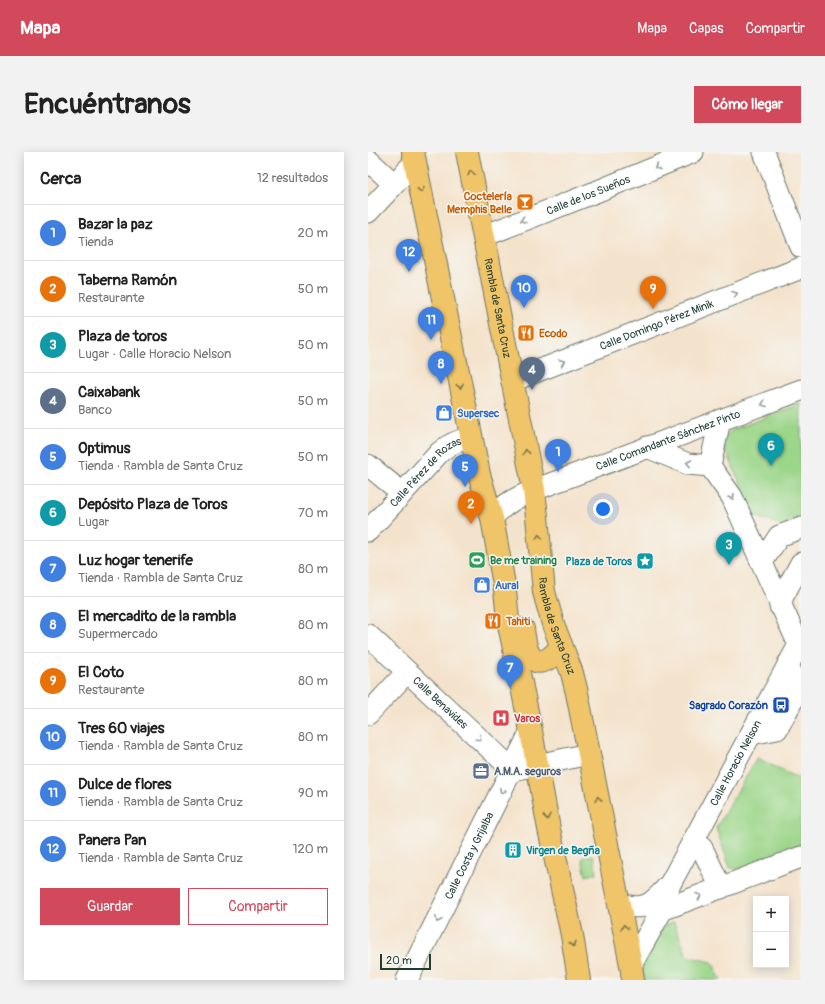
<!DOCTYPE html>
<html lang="es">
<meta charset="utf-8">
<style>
:root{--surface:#fff;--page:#f2f2f2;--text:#222;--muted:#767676;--line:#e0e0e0;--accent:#d1495b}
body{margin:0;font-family:Pangolin,sans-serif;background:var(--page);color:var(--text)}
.controls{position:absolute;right:12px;bottom:12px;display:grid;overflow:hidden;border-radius:0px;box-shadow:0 2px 10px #0003}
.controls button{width:36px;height:36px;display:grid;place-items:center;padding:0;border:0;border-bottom:1px solid var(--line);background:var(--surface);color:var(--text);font:20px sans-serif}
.scale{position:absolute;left:12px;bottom:10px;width:51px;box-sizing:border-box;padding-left:4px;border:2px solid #1f3d34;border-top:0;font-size:11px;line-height:14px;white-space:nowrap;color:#1f3d34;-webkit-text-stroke:3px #f6f6f2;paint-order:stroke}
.you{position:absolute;left:235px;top:357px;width:14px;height:14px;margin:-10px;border:3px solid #fff;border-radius:50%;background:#1a73e8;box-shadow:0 0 0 6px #1a73e833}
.badge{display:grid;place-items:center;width:26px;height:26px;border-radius:50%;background:var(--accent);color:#fff;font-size:13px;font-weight:700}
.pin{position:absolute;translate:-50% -33px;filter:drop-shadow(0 1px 2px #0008)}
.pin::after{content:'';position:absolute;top:21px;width:14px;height:12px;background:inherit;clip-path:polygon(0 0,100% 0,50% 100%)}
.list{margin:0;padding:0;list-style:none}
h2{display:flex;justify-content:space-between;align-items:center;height:52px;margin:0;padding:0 16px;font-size:17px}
h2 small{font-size:13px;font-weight:400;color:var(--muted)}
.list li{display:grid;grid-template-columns:26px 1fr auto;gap:12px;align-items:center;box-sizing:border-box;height:56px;padding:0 16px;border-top:1px solid var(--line)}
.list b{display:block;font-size:15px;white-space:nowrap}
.list p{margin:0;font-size:13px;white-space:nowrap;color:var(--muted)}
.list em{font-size:13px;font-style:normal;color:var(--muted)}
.actions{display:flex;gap:8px;padding:12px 16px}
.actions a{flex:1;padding:9px 0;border:1px solid var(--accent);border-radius:0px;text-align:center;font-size:14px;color:var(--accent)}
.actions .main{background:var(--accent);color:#fff}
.map{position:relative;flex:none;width:433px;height:828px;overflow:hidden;border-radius:0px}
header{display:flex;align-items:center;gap:24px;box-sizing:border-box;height:56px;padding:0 20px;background:var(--accent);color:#fff}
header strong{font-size:19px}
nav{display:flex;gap:22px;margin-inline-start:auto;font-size:14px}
.intro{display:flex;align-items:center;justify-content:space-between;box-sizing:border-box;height:96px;padding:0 24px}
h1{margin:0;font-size:28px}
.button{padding:10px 18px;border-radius:0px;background:var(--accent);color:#fff;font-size:14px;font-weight:700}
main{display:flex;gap:24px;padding:0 24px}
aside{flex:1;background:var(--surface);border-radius:0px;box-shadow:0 2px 10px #0003}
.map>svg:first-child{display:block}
</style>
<header>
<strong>Mapa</strong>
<nav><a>Mapa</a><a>Capas</a><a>Compartir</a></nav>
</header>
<div class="intro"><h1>Encuéntranos</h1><a class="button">Cómo llegar</a></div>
<main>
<aside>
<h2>Cerca<small>12 resultados</small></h2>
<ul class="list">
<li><span class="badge" style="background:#3f7fe0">1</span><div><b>Bazar la paz</b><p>Tienda</p></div><em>20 m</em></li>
<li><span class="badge" style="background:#e8710a">2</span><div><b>Taberna Ramón</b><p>Restaurante</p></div><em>50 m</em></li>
<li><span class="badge" style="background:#0f9aa8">3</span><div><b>Plaza de toros</b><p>Lugar · Calle Horacio Nelson</p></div><em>50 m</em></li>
<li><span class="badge" style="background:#5c6f8a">4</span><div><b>Caixabank</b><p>Banco</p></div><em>50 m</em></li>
<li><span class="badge" style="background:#3f7fe0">5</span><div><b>Optimus</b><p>Tienda · Rambla de Santa Cruz</p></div><em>50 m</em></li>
<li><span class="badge" style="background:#0f9aa8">6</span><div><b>Depósito Plaza de Toros</b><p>Lugar</p></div><em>70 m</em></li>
<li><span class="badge" style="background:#3f7fe0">7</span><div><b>Luz hogar tenerife</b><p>Tienda · Rambla de Santa Cruz</p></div><em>80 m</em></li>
<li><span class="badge" style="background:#3f7fe0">8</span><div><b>El mercadito de la rambla</b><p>Supermercado</p></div><em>80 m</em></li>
<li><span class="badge" style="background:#e8710a">9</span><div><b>El Coto</b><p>Restaurante</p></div><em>80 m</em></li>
<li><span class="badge" style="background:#3f7fe0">10</span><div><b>Tres 60 viajes</b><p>Tienda · Rambla de Santa Cruz</p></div><em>80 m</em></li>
<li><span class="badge" style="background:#3f7fe0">11</span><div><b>Dulce de flores</b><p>Tienda · Rambla de Santa Cruz</p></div><em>90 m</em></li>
<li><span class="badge" style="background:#3f7fe0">12</span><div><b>Panera Pan</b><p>Tienda · Rambla de Santa Cruz</p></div><em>120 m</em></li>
</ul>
<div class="actions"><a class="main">Guardar</a><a>Compartir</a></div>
</aside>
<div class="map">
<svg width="433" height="828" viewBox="0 0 433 828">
<rect width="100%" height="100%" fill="#f6f6f2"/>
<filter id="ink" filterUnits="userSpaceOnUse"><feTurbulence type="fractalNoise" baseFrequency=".025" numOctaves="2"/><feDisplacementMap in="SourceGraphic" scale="8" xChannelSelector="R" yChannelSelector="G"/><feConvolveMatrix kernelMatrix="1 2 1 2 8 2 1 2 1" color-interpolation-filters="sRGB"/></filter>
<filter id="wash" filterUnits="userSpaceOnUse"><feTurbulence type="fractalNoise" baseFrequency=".012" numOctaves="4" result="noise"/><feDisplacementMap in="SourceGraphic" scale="16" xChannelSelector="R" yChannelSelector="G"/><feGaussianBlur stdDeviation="0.9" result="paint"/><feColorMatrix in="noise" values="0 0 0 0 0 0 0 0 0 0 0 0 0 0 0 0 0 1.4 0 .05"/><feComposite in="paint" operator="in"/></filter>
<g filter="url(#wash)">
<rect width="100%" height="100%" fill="#f4e3cc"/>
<!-- green -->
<path fill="#9cd68a" stroke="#5e8a5f" d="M433 252V366L413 373 386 364 355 291 357 284 364 278Z
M389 606 433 628V693L377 716 370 717 362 716 348 676Z
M225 703 229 721 218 724 214 706Z
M306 770 319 804 344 810 353 828H274V816L296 774Z"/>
</g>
<g filter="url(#ink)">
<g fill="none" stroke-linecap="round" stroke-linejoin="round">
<!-- minor casing -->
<g stroke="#6a7769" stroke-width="23">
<g id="minor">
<path d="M396 0 433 95"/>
<path d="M0 8 26 32"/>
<path d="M0 60 47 10"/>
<path id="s1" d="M116 84 230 39 325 0"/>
<path id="s2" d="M144 229 433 116"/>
<path d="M279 295 320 312 342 314 352 268"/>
<path d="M0 313 34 341"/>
<path d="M342 314 364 345 431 493"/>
<path id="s3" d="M124 366C137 351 148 346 166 338L433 238"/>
<path id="s4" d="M0 379 72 300C81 292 90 288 103 286"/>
<path d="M394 410 411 384 433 376"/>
<path d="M412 454 415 444 433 411"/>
<path id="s5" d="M0 483 145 618 221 602"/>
<path d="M0 562 39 520"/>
<path d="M383 582 409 577 430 538 420 512"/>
<path d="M325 689 334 696 353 736"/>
<path d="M251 751C276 761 285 751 301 733"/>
<path d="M294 758 433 705"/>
<path id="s6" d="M263 813 294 758 302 732 433 489"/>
<path id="s7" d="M39 828 163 579"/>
</g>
</g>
<!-- major casing -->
<g stroke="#6a7769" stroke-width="24">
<g id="major">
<path d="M45 0 111 322 124 366 137 438 140 468 163 579 181 677 204 783 211 828"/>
<path id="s8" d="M99 0 166 338 169 365 176 440 185 472 204 521 209 541 263 813 265 828"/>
<path d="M155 477C156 485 157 495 161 502 170 519 187 504 193 493"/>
</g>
</g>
<!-- minor -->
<use href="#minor" stroke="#fff" stroke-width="21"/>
<!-- major -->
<use href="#major" stroke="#f0c469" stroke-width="22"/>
</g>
<!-- one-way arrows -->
<defs><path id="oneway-chevron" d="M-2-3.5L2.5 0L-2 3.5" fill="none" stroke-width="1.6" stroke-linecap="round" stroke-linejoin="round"/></defs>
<g stroke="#8f9e9a">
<use href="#oneway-chevron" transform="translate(289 15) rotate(158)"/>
<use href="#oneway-chevron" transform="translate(155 68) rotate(159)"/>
<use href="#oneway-chevron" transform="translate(367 142) rotate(-21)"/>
<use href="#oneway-chevron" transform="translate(194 210) rotate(-21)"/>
<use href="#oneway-chevron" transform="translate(396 252) rotate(159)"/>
<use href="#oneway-chevron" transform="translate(321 311) rotate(-168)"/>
<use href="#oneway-chevron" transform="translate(364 345) rotate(60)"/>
<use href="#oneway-chevron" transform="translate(111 586) rotate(43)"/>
<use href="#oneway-chevron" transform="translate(134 639) rotate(117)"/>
<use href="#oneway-chevron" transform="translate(331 744) rotate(-20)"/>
<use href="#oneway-chevron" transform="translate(70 768) rotate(117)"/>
</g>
<g stroke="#7d7a4c">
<use href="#oneway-chevron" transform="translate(103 21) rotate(-101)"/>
<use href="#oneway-chevron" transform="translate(53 38) rotate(79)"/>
<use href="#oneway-chevron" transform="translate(92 234) rotate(79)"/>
<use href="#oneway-chevron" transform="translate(158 300) rotate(-101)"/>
<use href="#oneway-chevron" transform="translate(171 385) rotate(-93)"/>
<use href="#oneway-chevron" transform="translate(230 647) rotate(-101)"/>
<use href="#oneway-chevron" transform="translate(179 665) rotate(79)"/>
<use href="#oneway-chevron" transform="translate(256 775) rotate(-101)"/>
<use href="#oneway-chevron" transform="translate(205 792) rotate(80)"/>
</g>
</g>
<!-- icons -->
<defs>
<g id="bar-square" transform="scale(0.9)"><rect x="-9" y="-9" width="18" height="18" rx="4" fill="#e8710a" stroke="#f6f6f2"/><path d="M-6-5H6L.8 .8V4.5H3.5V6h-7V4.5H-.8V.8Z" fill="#fff"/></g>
<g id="restaurant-square" transform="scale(0.9)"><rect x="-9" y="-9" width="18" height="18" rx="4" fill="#e8710a" stroke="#f6f6f2"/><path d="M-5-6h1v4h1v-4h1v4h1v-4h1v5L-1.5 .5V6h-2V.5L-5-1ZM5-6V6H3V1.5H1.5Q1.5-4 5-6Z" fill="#fff"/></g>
<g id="shop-square" transform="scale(0.9)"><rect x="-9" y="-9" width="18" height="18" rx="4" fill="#3f7fe0" stroke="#f6f6f2"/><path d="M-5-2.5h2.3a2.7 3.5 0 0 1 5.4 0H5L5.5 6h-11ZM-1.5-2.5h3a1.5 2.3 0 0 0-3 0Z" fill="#fff"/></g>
<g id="stadium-square" transform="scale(0.9)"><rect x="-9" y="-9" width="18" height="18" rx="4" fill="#2e9e5b" stroke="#f6f6f2"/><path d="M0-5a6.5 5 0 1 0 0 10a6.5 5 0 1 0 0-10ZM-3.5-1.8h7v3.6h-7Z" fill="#fff"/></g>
<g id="sight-square" transform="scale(0.9)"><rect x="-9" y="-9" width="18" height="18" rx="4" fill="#0f9aa8" stroke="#f6f6f2"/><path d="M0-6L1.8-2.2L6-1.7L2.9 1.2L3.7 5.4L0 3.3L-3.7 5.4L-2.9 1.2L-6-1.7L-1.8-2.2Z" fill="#fff"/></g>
<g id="bus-square" transform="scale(0.9)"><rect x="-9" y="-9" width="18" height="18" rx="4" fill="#1a4fb4" stroke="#f6f6f2"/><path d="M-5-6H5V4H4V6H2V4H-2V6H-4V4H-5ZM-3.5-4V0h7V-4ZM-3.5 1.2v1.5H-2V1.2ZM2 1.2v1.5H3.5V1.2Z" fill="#fff"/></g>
<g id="hospital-square" transform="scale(0.9)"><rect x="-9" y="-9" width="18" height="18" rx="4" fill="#e0444e" stroke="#f6f6f2"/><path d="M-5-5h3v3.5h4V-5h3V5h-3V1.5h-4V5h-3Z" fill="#fff"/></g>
<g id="office-square" transform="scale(0.9)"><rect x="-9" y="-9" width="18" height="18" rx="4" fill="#5c6f8a" stroke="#f6f6f2"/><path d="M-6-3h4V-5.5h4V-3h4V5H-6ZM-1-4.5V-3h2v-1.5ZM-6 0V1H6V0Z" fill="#fff"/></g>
<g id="building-square" transform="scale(0.9)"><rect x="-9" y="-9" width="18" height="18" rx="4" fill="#0f9aa8" stroke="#f6f6f2"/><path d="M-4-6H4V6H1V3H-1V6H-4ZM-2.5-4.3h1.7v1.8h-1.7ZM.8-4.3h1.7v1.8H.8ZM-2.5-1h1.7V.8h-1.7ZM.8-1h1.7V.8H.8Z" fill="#fff"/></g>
</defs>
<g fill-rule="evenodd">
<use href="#bar-square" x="157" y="50"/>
<use href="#restaurant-square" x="158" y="181"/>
<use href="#shop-square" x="76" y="261"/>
<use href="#stadium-square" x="109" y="408"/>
<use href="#sight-square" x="277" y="409"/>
<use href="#shop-square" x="114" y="433"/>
<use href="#restaurant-square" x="125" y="469"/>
<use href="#bus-square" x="413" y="553"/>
<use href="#hospital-square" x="133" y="566"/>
<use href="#office-square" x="113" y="619"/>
<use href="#building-square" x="145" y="698"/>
</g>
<g text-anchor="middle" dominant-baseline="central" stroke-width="3" stroke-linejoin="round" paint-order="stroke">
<!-- street labels -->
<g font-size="11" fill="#1f3d34" stroke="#f6f6f2">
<text stroke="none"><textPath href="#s1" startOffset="112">Calle de los Sueños</textPath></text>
<text stroke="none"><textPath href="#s8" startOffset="159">Rambla de Santa Cruz</textPath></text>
<text stroke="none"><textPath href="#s2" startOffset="155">Calle Domingo Pérez Minik</textPath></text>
<text stroke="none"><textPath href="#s3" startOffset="194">Calle Comandante Sánchez Pinto</textPath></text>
<text stroke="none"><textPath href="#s4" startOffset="83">Calle Pérez de Rozas</textPath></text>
<text stroke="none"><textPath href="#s8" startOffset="483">Rambla de Santa Cruz</textPath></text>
<text stroke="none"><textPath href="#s5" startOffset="99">Calle Benavides</textPath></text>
<text stroke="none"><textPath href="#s6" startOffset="228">Calle Horacio Nelson</textPath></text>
<text stroke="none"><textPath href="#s7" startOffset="139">Calle Costa y Grijalba</textPath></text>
</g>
<!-- food labels -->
<g font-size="11" font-weight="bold" fill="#c56008" stroke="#f6f6f2" text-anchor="start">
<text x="144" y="44" text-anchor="end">Coctelería<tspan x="144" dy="13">Memphis Belle</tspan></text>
<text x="171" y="181">Ecodo</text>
<text x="138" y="469">Tahiti</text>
</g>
<!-- shop labels -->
<g font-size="11" font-weight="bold" fill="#366cbe" stroke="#f6f6f2" text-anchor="start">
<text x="89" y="261">Supersec</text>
<text x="127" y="433">Aural</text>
</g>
<!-- leisure labels -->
<g font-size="11" font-weight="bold" fill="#27864d" stroke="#f6f6f2" text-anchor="start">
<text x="122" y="408">Be me training</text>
</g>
<!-- culture labels -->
<g font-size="11" font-weight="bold" fill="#0d838f" stroke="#f6f6f2" text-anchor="end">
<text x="264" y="409">Plaza de Toros</text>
<text x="158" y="698" text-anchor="start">Virgen de Begña</text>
</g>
<!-- transit labels -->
<g font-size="11" font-weight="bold" fill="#164399" stroke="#f6f6f2" text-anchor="end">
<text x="400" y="553">Sagrado Corazón</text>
</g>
<!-- health labels -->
<g font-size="11" font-weight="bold" fill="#be3a42" stroke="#f6f6f2" text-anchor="start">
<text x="146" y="566">Varos</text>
</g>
<!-- service labels -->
<g font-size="11" font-weight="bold" fill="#4e5e75" stroke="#f6f6f2" text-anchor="start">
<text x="126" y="619">A.M.A. seguros</text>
</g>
</g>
</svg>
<div class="controls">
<button>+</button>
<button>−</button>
</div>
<div class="scale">20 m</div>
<div class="you"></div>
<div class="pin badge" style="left:190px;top:320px;background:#3f7fe0">1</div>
<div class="pin badge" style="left:103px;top:372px;background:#e8710a">2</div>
<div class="pin badge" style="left:361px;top:413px;background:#0f9aa8">3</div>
<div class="pin badge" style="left:164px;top:238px;background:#5c6f8a">4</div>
<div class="pin badge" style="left:97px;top:335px;background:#3f7fe0">5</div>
<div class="pin badge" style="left:403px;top:314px;background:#0f9aa8">6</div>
<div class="pin badge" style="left:142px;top:536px;background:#3f7fe0">7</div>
<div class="pin badge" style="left:73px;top:232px;background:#3f7fe0">8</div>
<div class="pin badge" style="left:285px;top:157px;background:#e8710a">9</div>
<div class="pin badge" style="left:156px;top:156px;background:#3f7fe0">10</div>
<div class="pin badge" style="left:63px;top:188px;background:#3f7fe0">11</div>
<div class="pin badge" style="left:41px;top:120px;background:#3f7fe0">12</div>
</div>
</main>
